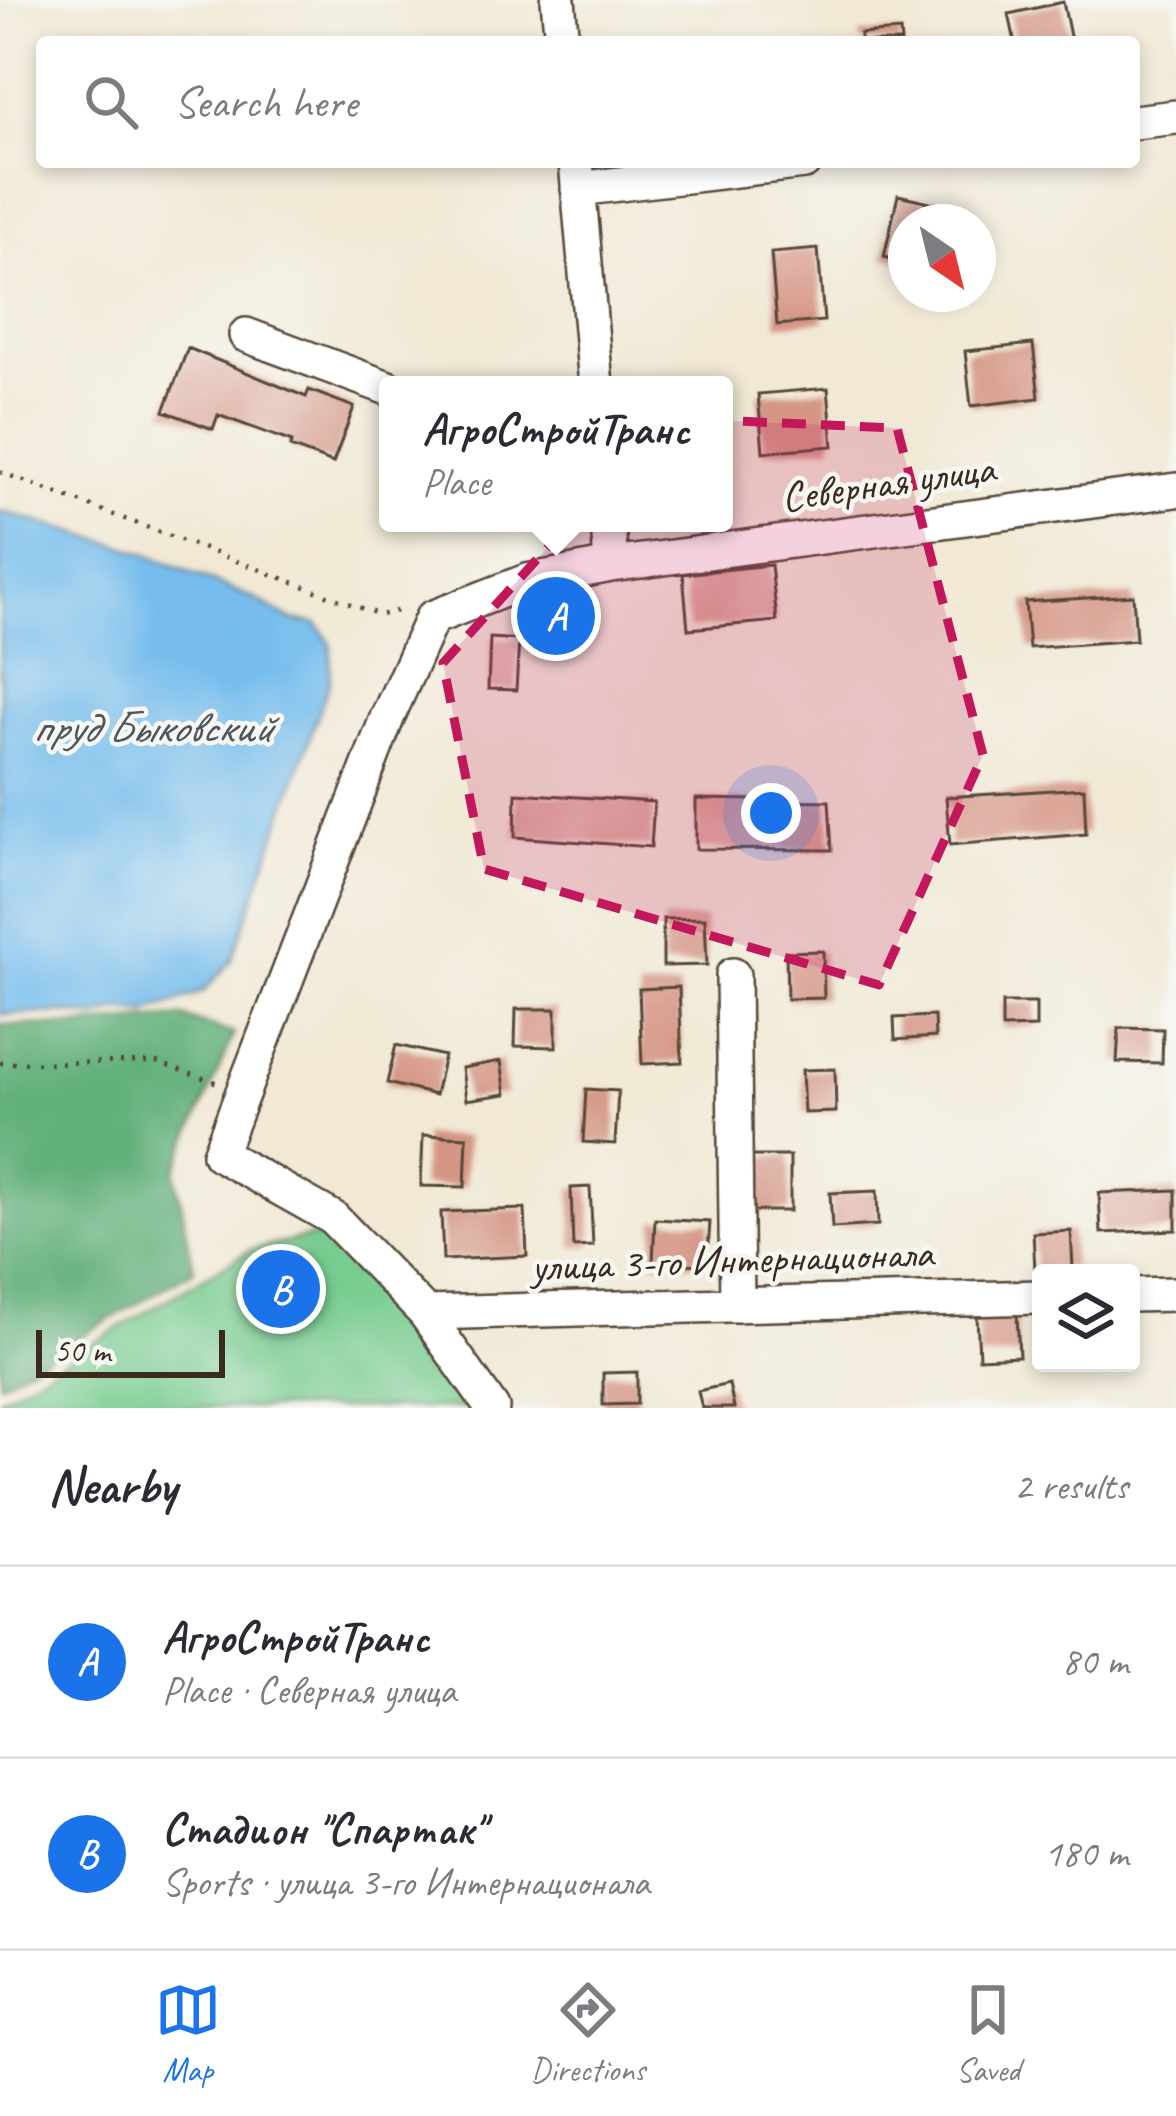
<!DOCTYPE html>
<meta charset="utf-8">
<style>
:root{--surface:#fff;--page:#f7f7f7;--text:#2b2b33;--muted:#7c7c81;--line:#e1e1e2;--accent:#1a73e8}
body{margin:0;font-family:Caveat,sans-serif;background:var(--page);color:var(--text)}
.controls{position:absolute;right:36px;bottom:36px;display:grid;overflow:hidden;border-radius:12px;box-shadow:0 6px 18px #0003}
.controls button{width:108px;height:108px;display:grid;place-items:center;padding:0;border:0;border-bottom:3px solid var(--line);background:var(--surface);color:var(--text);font:60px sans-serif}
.compass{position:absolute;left:888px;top:204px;width:108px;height:108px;border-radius:50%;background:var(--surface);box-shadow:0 6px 18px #0003;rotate:145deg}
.scale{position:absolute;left:36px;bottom:30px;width:189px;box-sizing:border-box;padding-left:12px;border:6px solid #3b2a1e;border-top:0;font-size:33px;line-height:42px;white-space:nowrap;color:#3b2a1e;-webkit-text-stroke:9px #f6f6f2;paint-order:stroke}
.you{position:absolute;left:771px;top:813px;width:42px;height:42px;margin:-30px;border:9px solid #fff;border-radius:50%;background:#1a73e8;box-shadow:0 0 0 18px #1a73e833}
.badge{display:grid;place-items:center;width:78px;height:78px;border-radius:50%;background:var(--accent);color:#fff;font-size:39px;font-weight:700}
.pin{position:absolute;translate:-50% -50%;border:6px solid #fff;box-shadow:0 3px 12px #0006}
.popup{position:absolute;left:379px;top:376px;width:354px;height:156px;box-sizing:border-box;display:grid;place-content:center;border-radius:12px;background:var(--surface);filter:drop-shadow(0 3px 9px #0005);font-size:39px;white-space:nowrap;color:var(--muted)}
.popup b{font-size:45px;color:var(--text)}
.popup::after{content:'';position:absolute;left:50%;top:100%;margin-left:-24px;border:24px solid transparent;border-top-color:var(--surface)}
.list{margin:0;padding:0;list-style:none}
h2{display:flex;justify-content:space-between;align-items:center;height:156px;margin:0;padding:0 48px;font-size:51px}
h2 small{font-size:39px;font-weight:400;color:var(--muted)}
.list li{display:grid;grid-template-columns:78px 1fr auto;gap:36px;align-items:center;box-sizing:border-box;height:192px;padding:0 48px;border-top:3px solid var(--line)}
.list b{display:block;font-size:45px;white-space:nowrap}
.list p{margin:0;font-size:39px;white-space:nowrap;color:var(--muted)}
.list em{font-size:39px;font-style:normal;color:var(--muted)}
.icon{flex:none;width:66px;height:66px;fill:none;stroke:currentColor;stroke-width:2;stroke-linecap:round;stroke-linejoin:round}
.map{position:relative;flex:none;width:1176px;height:1408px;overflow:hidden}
.search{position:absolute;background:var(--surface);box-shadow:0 6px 18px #0003;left:36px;right:36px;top:36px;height:132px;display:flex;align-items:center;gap:30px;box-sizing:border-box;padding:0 42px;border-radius:12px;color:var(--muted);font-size:45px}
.sheet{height:540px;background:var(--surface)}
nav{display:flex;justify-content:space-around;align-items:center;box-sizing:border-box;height:168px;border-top:3px solid var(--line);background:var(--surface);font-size:33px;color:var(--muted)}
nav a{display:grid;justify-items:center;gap:6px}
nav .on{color:var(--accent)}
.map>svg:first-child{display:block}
</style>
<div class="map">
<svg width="1176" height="1408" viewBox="0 0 1176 1408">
<rect width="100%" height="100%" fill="#f6f6f2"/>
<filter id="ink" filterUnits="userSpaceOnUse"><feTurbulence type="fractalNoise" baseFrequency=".00833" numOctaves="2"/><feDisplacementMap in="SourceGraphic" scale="24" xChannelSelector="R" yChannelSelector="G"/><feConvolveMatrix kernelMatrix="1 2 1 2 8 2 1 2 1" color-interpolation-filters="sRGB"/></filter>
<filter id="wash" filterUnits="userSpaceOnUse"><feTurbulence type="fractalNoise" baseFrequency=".004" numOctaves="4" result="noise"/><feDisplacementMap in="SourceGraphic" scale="48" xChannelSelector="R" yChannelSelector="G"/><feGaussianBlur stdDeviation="2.7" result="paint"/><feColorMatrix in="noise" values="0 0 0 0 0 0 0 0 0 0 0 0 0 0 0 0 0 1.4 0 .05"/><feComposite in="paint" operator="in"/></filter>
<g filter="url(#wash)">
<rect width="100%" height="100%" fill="#f1e9d5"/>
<!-- green -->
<path fill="#78cc90" stroke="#5a7b57" stroke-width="3" d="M324 1234 414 1327 475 1408H0V1398L251 1250Z"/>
<!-- forest -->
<path fill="#62b07a" stroke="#4e6d4c" stroke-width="3" d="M182 1017 234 1034 175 1171 194 1270 0 1383V1025L70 1026Z"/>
<!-- water -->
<path fill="#76bded" stroke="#587486" stroke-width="3" d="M0 511 139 551 255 599 292 620 317 624 331 644 330 680 232 960 203 992 145 1013 118 1010 96 1017 68 1013 0 1014Z"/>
<g id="blocks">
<!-- building -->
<path fill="#d59686" d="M1063 2 1071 41 1015 42 1009 14Z
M900 31 901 42H860V34Z
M898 195 952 207 949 222H906V262L884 257Z
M818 249 824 321 777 325 771 253Z
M1033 344 1039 398 971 406 965 351Z
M188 348 306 397 309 390 354 407 333 463 290 447 292 442 218 415 213 429 164 411Z
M828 388 833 446 763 452 758 394Z
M771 565 777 621 688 629 683 574Z
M1133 595 1136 640 1029 648 1025 602Z
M592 598 591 631H520V601Z
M490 638 519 640 516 690 488 689Z
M1084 788 1086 834 950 845 946 797Z
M516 793 654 802 651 847 515 837Z
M696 799 829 801 832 850 696 849Z
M705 918 707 965 663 966V919Z
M823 951 824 998 787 999 786 952Z
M679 987 682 1062 642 1064 639 989Z
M1002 1003H1036V1027L1002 1028Z
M516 1009H556V1047L515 1046Z
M934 1016 935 1037 895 1040 894 1018Z
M1119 1028 1163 1029 1162 1063 1117 1062Z
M396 1045 444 1056 435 1095 387 1083Z
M501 1061 506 1094 466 1100 462 1068Z
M835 1069 836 1112 804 1113 802 1070Z
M586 1089 618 1091 615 1144 583 1142Z
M423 1135 467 1137 465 1187 421 1186Z
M750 1156H790V1211H750Z
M590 1187 593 1246 573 1247 571 1188Z
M1176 1190V1230L1101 1233 1099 1193Z
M877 1191 878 1225 832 1228 830 1193Z
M525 1209 527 1256 443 1260 441 1212Z
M655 1219 710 1222 707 1265 653 1263Z
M1071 1231 1073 1267 1035 1269 1033 1233Z
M1017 1314 1019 1356 979 1358 977 1316Z
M637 1372V1404L603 1405V1373Z
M729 1384 734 1408H702L698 1391Z"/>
</g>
</g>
<g filter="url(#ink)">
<use href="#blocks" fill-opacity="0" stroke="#564739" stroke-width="3"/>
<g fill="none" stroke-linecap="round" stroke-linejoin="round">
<!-- minor casing -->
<g stroke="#564739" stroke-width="38">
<path id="minor" d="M558 0 562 42
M1134 122 1176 117
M576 162 596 385
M578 189 804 162
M246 335 388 388
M608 523 611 565
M733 975 737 1305
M1131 1295 1176 1294
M425 1313 1041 1297
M492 1408 425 1313 333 1218 219 1154 387 718 432 618 527 581 611 565 1176 490"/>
</g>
<!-- path -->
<path stroke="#564739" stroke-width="4.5" stroke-dasharray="3 9" stroke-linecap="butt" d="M0 472 380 615 405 609
M0 1063 156 1062 218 1083"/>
<!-- minor -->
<use href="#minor" stroke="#fff" stroke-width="33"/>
</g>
</g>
<!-- marked area -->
<path fill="#c2185b" fill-opacity="0.2" stroke="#c2185b" stroke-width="9" stroke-dasharray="24 15" stroke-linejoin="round" d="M665 418 897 428 983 755 879 985 484 869 443 663Z"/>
<g text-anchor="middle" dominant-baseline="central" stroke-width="9" stroke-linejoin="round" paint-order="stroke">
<!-- street labels -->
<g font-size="42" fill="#3b2a1e" stroke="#f6f6f2">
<text transform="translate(888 483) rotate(-8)">Северная улица</text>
<text transform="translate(732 1260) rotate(-2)">улица 3-го Интернационала</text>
</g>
<!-- water labels -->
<g font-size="45" font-style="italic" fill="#4d565c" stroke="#f6f6f2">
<text x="152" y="727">пруд Быковский</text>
</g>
</g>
</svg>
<div class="controls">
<button><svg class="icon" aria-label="layers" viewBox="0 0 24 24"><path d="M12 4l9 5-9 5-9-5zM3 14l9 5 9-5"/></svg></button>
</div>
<svg class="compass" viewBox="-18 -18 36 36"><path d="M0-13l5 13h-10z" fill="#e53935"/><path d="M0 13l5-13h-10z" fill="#7c7c81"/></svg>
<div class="scale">50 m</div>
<div class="you"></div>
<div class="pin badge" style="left:556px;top:616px">A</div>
<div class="popup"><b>АгроСтройТранс</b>Place</div>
<div class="pin badge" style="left:281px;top:1289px">B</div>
<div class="search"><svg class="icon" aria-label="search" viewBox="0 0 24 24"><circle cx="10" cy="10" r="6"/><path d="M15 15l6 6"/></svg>Search here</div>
</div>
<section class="sheet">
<h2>Nearby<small>2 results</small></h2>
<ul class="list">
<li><span class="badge">A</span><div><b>АгроСтройТранс</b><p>Place · Северная улица</p></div><em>80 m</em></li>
<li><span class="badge">B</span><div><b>Стадион &quot;Спартак&quot;</b><p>Sports · улица 3-го Интернационала</p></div><em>180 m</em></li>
</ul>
</section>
<nav>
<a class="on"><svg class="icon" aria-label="map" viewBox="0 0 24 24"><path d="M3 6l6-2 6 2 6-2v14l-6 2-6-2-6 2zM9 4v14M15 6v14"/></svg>Map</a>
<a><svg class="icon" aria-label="directions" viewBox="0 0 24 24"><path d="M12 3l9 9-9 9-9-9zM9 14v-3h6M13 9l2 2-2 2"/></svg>Directions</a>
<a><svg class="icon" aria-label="saved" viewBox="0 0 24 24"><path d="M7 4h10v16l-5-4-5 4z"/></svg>Saved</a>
</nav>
